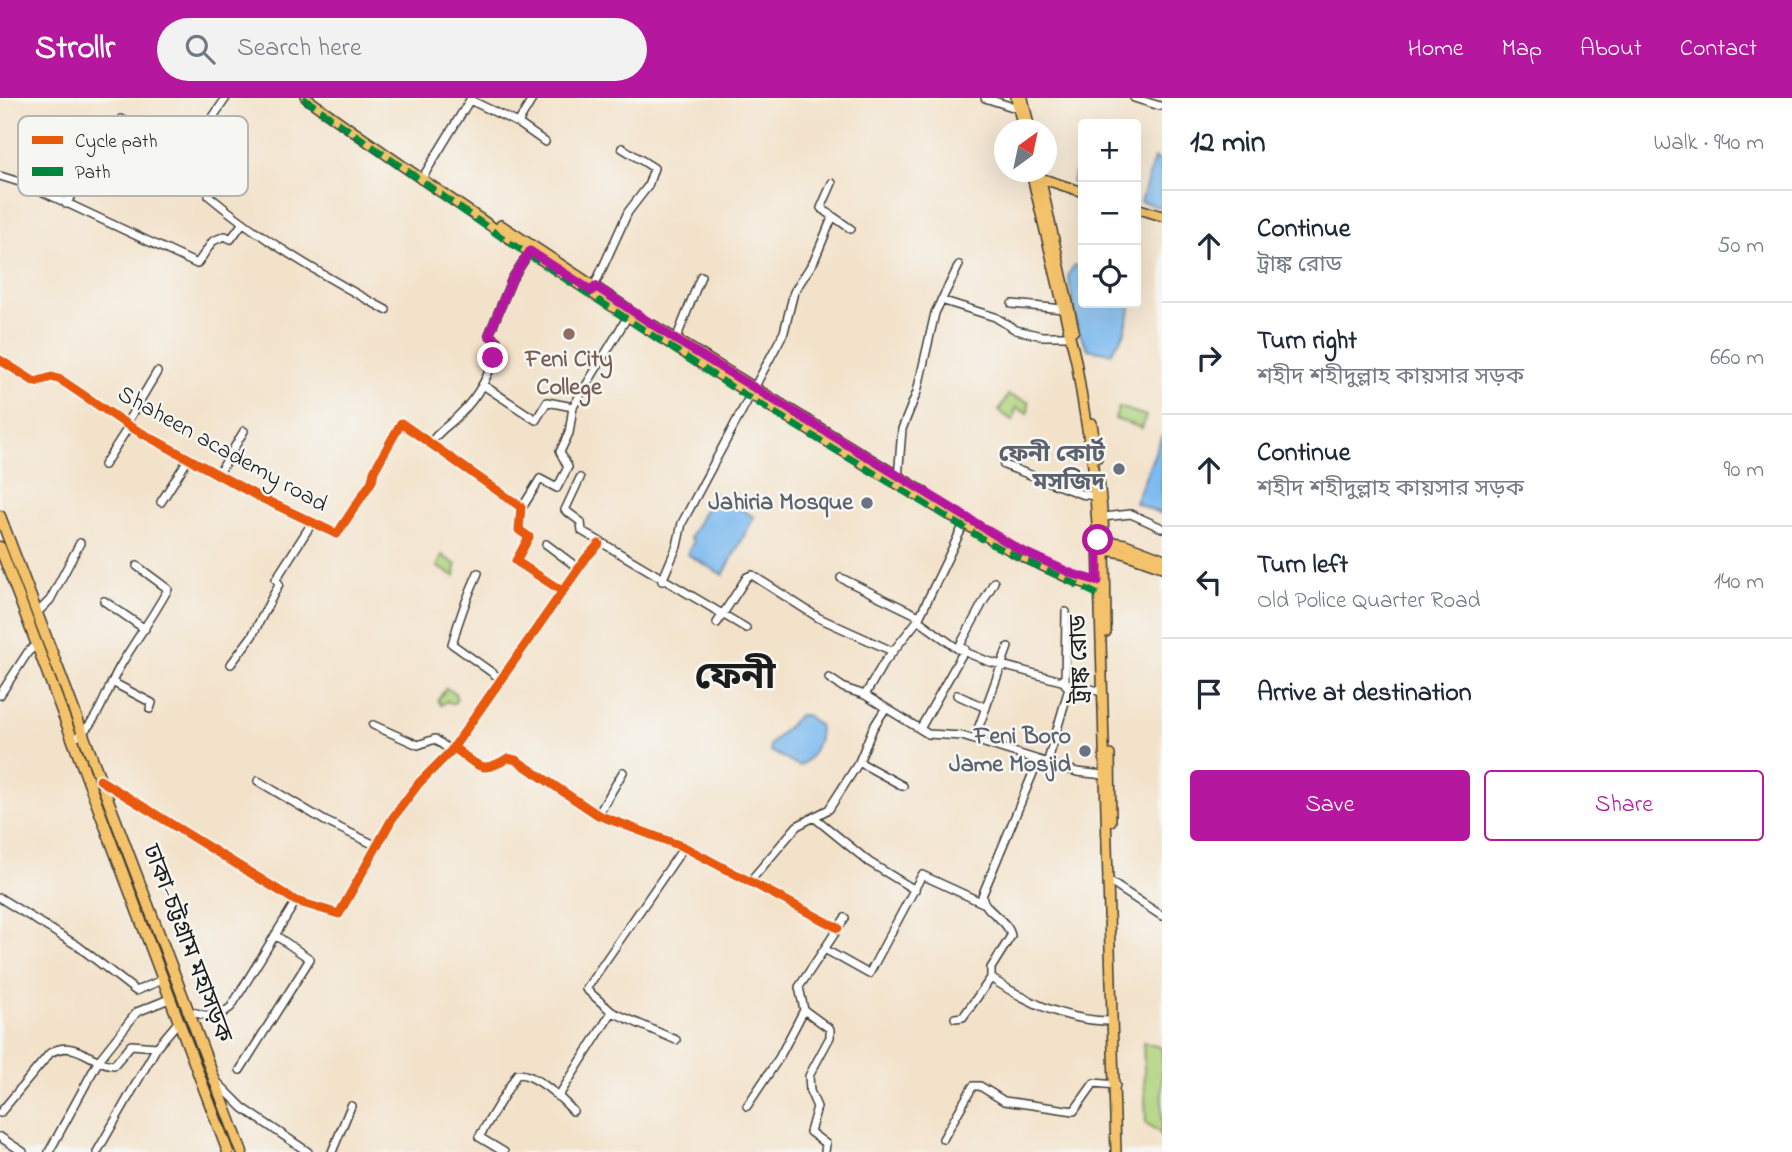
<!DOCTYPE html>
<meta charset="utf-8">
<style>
:root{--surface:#fff;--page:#f2f2f3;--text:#1f2937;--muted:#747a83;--line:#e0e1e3;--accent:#b5179e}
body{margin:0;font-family:"Indie Flower","Noto Sans Bengali",sans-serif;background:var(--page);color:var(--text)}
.controls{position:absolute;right:21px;top:21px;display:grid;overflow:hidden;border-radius:7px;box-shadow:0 7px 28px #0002}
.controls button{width:63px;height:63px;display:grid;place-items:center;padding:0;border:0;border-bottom:2px solid var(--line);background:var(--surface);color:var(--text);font:35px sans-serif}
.compass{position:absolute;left:994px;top:21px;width:63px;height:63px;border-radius:50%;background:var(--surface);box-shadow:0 7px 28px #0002;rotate:33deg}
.stop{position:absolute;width:21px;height:21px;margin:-16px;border:5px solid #b5179e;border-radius:50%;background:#fff}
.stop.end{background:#b5179e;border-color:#fff;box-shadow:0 2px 7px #0008}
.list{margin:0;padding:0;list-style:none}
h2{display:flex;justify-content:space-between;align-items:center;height:91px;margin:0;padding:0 28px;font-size:30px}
h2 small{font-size:23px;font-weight:400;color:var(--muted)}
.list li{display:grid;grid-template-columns:46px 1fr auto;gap:21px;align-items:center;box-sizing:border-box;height:112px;padding:0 28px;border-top:2px solid var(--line)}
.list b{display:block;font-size:26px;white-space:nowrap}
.list p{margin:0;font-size:23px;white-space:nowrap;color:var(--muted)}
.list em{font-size:23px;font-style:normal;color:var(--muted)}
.actions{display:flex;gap:14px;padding:21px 28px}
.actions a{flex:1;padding:16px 0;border:2px solid var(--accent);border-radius:7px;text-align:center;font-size:24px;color:var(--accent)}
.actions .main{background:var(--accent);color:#fff}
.icon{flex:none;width:38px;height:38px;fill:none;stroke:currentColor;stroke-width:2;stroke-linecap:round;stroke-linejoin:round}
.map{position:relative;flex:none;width:1162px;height:1054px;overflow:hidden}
header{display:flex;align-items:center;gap:42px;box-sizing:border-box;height:98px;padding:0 35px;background:var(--accent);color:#fff}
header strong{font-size:33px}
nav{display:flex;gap:38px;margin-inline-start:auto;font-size:24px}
.search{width:490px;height:63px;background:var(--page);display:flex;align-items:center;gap:18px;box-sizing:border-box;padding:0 24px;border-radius:38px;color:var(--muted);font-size:26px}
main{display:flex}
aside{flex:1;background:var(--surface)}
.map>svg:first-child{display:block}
</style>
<header>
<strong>Strollr</strong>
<div class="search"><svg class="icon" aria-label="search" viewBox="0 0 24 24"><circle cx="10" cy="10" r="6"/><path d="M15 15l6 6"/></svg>Search here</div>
<nav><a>Home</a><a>Map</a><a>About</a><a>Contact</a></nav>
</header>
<main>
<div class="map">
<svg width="1162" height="1054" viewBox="0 0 1162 1054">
<rect width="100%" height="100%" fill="#f6f6f2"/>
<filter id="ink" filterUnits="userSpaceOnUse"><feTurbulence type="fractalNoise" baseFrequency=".0143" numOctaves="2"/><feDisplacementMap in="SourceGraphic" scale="14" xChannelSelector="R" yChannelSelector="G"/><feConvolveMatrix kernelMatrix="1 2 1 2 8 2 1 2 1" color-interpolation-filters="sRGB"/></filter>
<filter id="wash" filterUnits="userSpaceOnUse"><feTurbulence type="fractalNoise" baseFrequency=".00686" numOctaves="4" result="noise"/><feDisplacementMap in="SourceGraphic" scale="28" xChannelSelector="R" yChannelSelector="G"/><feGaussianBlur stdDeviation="1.57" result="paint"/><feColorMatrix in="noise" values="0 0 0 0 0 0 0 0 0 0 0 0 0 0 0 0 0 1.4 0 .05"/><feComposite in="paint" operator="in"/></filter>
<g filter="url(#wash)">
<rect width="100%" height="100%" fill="#f3e2ca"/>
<!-- green -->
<path fill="#aed27b" stroke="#65774c" stroke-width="2" d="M1008 297 1029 304 1028 315 1016 310 1013 323 999 313Z
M1119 309 1146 318 1142 330 1115 321Z
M442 457 456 467 455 478 437 469Z
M446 590 455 595 457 602 452 606 447 603 441 607 438 602Z
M1143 944 1162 950V1040L1159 1034 1146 1025Z"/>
<!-- water -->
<path fill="#7cbaef" stroke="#4c6b86" stroke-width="2" d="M1083 43V88L1072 84Z
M1154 60 1162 63V110L1141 104Z
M1083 166V205H1132L1124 236 1111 255 1088 251 1078 233 1068 177 1074 168Z
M1162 337V416L1135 405Z
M718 397 754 419 723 477 687 456 694 443 690 440 712 398Z
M806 617 819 627C822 642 812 662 799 668L770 653V647L798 618Z"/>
</g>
<g filter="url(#ink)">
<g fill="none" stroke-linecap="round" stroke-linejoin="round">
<!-- minor casing -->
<g stroke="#3c3a36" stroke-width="10">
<path id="minor" d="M985 0 1019 11
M1134 0 1160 8
M470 2 518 25 545 44
M121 21 191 51 226 0
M518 25 533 0
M0 78 26 86 197 166 213 143 225 138 231 141 242 126
M421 82 471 0
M832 85 821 110 851 131
M209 98C263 143 324 178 386 212
M66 106 99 54
M592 193 628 114 648 88 654 70 622 50
M941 202 995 219 1016 232 1042 238H1070
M1012 206 1063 211
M675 244 701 178
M0 262 35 284 52 279 61 282 129 328 259 399 337 436 372 383 374 373 401 325 521 409 519 432 529 439 516 463 562 493
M483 287 536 322 547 304 573 309 628 218
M126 326 157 274
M430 346C437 334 448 328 457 319 478 299 494 272 497 243L489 237 512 181 530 153
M104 367 129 328
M1004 367 1081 396 1095 398
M218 377 244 333
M580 380 565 412 581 424 582 433 746 530
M898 380 902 331 917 294 935 215 959 167
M161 404 189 360
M522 410 540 381 557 390 568 369 560 354 569 335 573 309
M1103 419 1131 416 1162 430
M546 446 578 470
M478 475C467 499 459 521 452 546L501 581
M841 480 919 518
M662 483 677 448 682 425 784 234 794 194 814 163 832 120
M104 503 145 531
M37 515 50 502 80 445
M918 522 958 551 987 563 1102 594
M717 525 747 479 752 477 819 520 892 553
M958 551 994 484
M231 566 252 538 279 486 276 481 312 425
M829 580 844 590 865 597 928 636 962 638 1077 674 1104 677
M112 584 152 605 150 611
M0 597 28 554 36 547
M865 597 883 566 918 522 964 426
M957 597 986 610
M373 627 418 647 435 641 451 653
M920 631 965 551
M72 642C101 625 105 592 122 565 137 540 154 517 168 491L137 468
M974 642 1008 549
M453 649C477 666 480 678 508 660L516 662 598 717 684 749 838 830
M859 664 903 688
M1047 666 1069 590 1065 586 1066 514
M101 682 296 803 339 816 392 721 419 685 451 653 586 460 599 446
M258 683 325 723 375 747
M598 717 623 674
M815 720 869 764 915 792
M751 782 797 728 829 711 859 664 873 630 885 611
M1107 782 1162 818
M0 800 78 848 136 893 162 882
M826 852 869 876 922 777 983 805
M991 880C1026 904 1068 924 1113 923
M804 912 830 931V939L809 978 810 993 817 1009 810 1034 826 1046 825 1054
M188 913 216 920 231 909 296 803
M955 920 963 919 991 880V870L1011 838C1008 821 985 815 982 798L1038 663
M676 942 612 914 586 891 684 749
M240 972 310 861 275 837
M216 983 243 1010 308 1054
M558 999 612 914
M747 1008 779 960 804 912 799 889 845 820
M0 1015 50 955C76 940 91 966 114 967L131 947 157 949 179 923
M0 1039 23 1054
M943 1041 973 988H980L1004 1003 1074 1013 1094 985 1116 987
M49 1054 99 962 137 914 169 901
M97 1054 157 949
M332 1054 351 1008
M504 1054 479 1039 517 976C535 975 561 1000 573 1013"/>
</g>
<!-- major casing -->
<g stroke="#3c3a36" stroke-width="12">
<path id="major" d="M306 0C535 163 773 316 1017 456L1071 481 1098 489
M1016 0 1023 32
M1023 0 1030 32
M1031 74 1076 263 1093 368 1098 442 1116 1054
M1039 74 1074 232
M1037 79 1083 94
M1136 110 1162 118
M501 127 627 210
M653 227 924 394
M1092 325 1097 360
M1099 381 1105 443 1106 534
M1100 442 1125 446 1162 460
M1100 451 1123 455 1162 469
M1110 657 1111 723"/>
</g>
<!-- highway casing -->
<g stroke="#3c3a36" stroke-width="13">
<path id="highway" d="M0 418 242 1054
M0 449 228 1054"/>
</g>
<!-- minor -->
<use href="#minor" stroke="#fff" stroke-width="7"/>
<!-- major -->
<use href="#major" stroke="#f3c26a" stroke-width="9"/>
<!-- highway -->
<use href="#highway" stroke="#f3c26a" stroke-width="10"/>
<!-- quiet -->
<path stroke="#00873e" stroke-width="7" stroke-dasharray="14 7" stroke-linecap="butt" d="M303 0 504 141 730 288 991 446 1099 497"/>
<!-- cycleway casing -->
<g stroke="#f6f6f2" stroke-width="13">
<path id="cycleway" d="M0 262 35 284 52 279 61 282 129 328 259 399 337 436 372 383 374 373 401 325 521 409 519 432 529 439 516 463 562 493
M453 649C477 666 480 678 508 660L516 662 598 717 684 749 838 830
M100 682 296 803 339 816 392 721 419 685 451 653 586 460 599 446"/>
</g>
<!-- cycleway -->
<use href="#cycleway" stroke="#e8590c" stroke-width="9"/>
</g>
</g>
<g fill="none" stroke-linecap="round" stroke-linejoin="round" filter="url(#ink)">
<!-- route -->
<path stroke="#b5179e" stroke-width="9" d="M493 260 497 243 489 237 512 181 530 153 592 193 595 188 676 242 1020 452 1073 476 1098 483V442"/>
</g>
<!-- markers -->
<circle fill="#8d6e63" stroke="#f6f6f2" stroke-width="2.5" cx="569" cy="236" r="7"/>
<g fill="#6b7280" stroke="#f6f6f2" stroke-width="2.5">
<circle cx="1119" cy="371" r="7"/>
<circle cx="867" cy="405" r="7"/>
<circle cx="1085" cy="653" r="7"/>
</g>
<g text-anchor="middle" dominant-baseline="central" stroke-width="5" stroke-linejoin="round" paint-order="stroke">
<!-- education labels -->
<g font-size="24" font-weight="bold" fill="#785e54" stroke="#f6f6f2">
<text x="569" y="262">Feni City<tspan x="569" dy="28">College</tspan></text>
</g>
<!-- street labels -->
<g font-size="24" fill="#1c1c1c" stroke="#f6f6f2">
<text transform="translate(222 352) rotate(29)">Shaheen academy road</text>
<text transform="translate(1081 561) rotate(-92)">ট্রাঙ্ক রোড</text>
<text transform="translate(186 846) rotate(69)">ঢাকা-চট্টগ্রাম মহাসড়ক</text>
</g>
<!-- worship labels -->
<g font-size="24" font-weight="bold" fill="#5b616d" stroke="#f6f6f2" text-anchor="end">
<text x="1105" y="357">ফেনী কোর্ট<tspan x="1105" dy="28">মসজিদ</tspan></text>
<text x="853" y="405">Jahiria Mosque</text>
<text x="1071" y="639">Feni Boro<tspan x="1071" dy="28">Jame Mosjid</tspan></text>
</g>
<!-- town labels -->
<g font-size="38" font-weight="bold" fill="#1c1c1c" stroke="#f6f6f2">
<text x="735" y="581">ফেনী</text>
</g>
</g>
<!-- legend -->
<rect x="18" y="18" width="230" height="80" rx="10" fill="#f6f6f2" stroke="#b5b5b2" stroke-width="2"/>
<rect x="32" y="38" width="31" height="8" fill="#e8590c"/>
<rect x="32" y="69" width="31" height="9" fill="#00873e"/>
<g font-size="19" fill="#1c1c1c">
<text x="75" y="49">Cycle path</text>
<text x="75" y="80">Path</text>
</g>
</svg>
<div class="controls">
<button>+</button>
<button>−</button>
<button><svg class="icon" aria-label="locate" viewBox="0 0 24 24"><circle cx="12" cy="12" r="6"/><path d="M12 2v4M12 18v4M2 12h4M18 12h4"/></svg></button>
</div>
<svg class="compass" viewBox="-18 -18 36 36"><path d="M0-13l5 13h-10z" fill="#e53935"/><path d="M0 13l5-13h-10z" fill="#747a83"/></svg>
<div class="stop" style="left:1098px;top:442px"></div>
<div class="stop end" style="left:493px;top:260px"></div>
</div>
<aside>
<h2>12 min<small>Walk · 940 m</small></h2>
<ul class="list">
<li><svg class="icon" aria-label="ahead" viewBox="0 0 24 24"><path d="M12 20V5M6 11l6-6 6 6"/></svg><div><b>Continue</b><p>ট্রাঙ্ক রোড</p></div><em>50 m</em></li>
<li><svg class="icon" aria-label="right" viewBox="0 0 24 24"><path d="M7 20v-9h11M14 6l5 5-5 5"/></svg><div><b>Turn right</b><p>শহীদ শহীদুল্লাহ কায়সার সড়ক</p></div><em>660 m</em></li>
<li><svg class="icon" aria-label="ahead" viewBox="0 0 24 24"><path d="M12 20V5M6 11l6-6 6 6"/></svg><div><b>Continue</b><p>শহীদ শহীদুল্লাহ কায়সার সড়ক</p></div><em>90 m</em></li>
<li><svg class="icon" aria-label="left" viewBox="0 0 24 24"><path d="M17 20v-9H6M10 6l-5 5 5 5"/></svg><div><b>Turn left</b><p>Old Police Quarter Road</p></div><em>140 m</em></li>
<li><svg class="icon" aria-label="arrive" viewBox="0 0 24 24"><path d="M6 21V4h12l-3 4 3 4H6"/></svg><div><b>Arrive at destination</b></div></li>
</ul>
<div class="actions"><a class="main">Save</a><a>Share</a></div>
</aside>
</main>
